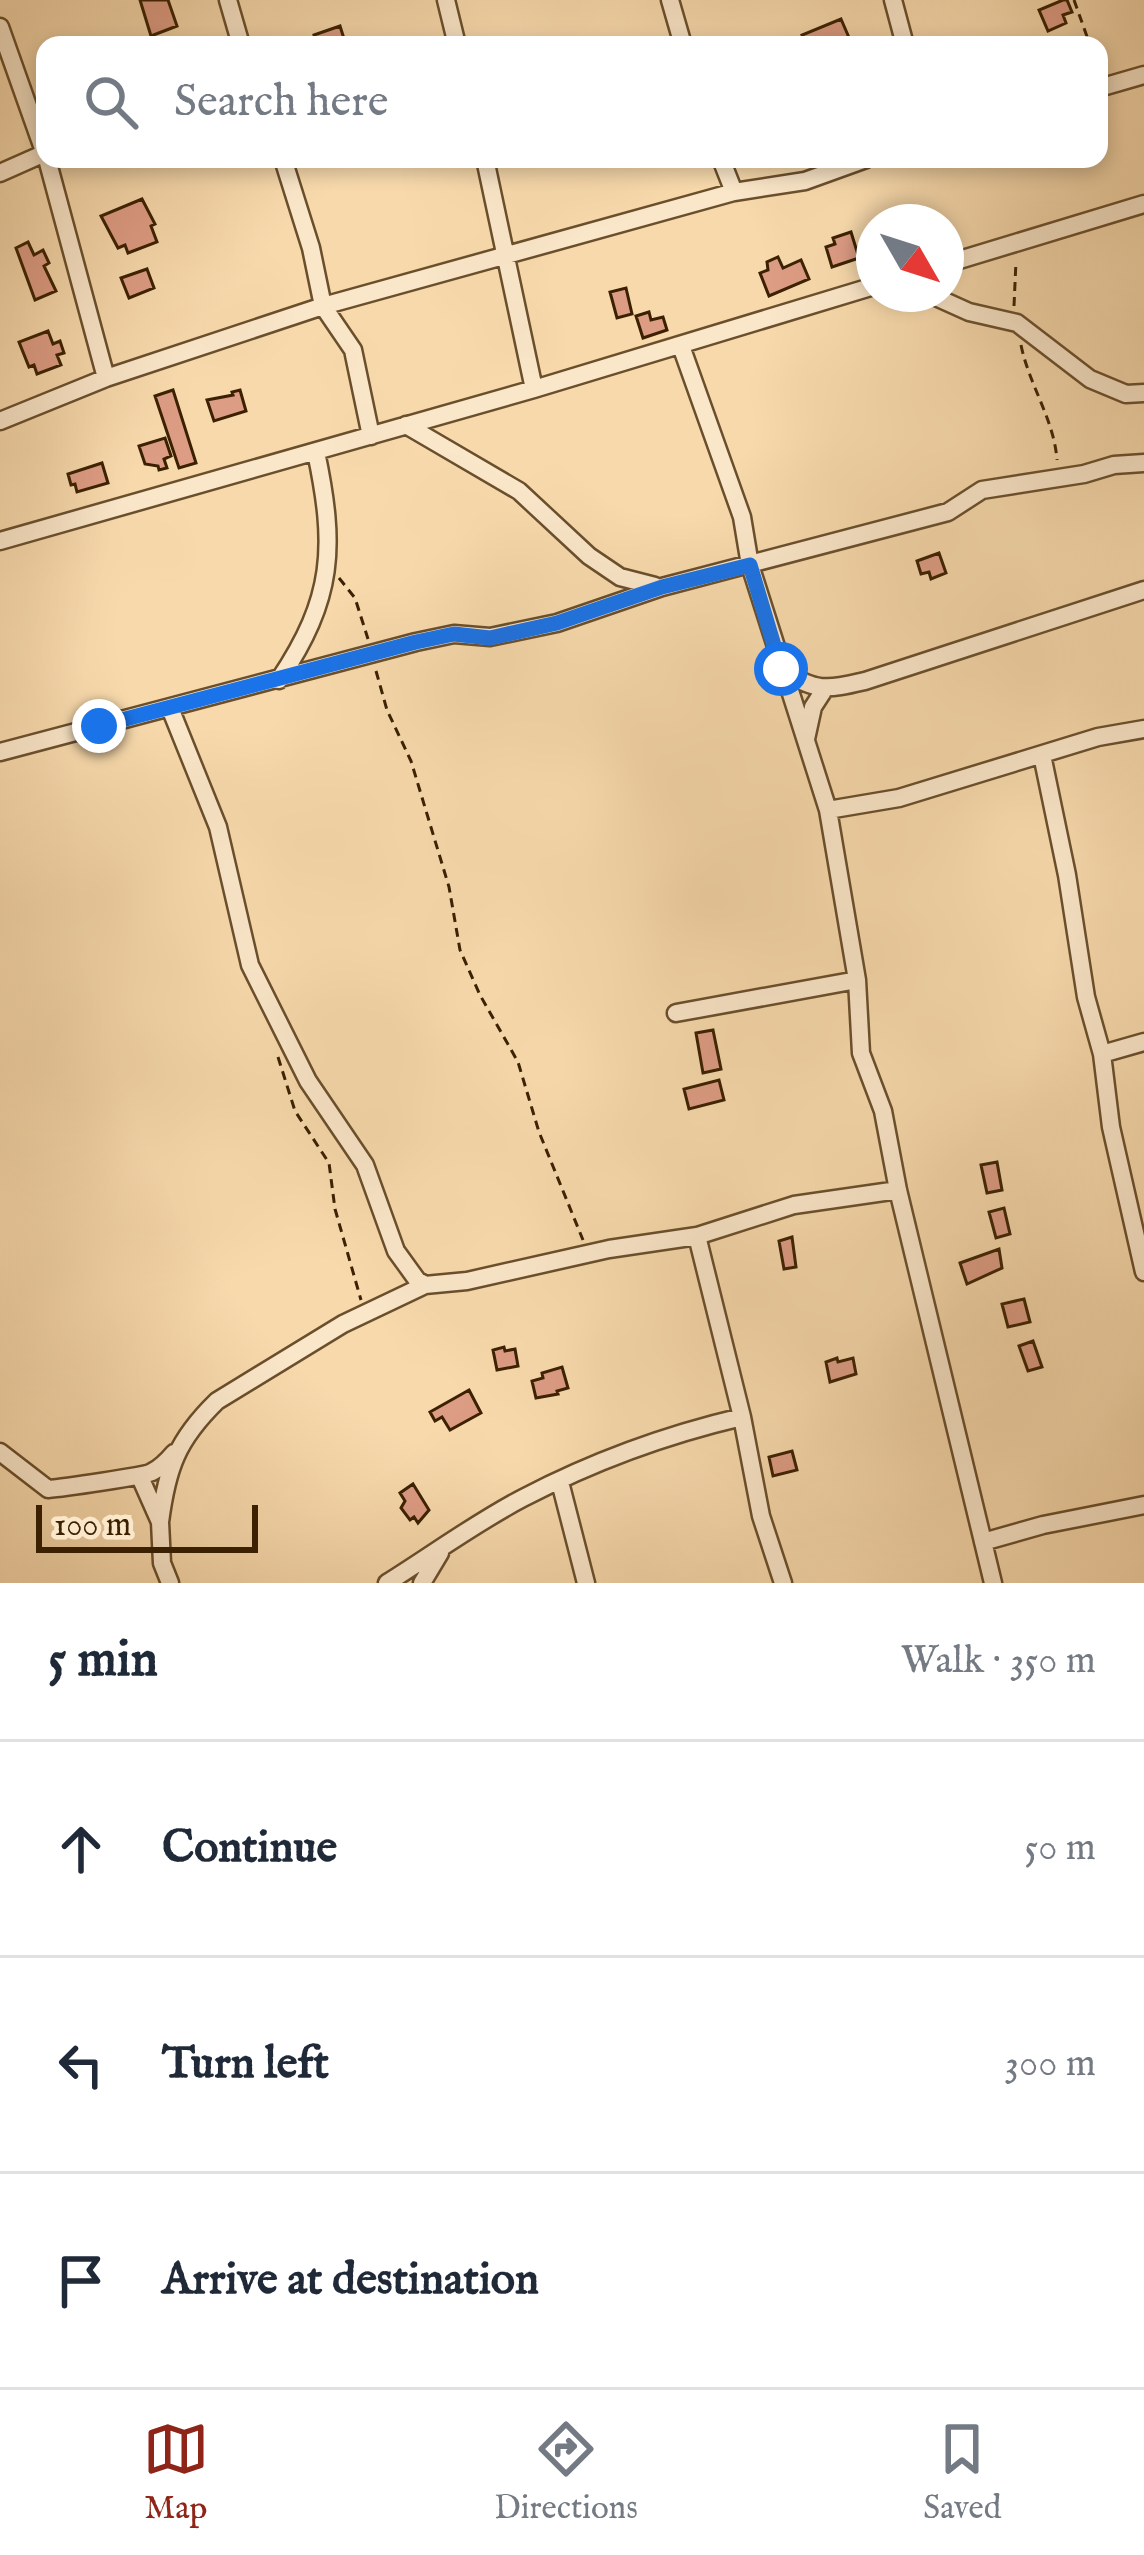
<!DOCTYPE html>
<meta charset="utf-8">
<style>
:root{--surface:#fff;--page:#f2f2f3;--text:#1f2937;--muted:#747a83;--line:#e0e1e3;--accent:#8f2418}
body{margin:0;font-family:"IM FELL English",serif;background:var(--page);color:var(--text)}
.compass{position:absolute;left:856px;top:204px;width:108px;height:108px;border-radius:50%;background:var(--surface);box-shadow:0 6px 18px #0003;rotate:129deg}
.scale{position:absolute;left:36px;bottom:30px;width:222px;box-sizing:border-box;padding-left:12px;border:6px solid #3b2102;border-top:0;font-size:33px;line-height:42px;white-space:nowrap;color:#3b2102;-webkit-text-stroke:9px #fae6c9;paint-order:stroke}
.stop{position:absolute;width:36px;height:36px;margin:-27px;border:9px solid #1a73e8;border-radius:50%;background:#fff}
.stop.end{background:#1a73e8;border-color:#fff;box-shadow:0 3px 12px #0008}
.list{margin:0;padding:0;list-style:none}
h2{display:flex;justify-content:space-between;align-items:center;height:156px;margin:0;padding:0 48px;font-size:51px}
h2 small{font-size:39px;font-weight:400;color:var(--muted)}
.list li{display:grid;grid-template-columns:78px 1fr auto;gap:36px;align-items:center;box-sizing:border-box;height:216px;padding:0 48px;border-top:3px solid var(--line)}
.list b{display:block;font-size:45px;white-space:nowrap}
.list em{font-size:39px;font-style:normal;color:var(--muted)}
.icon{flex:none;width:66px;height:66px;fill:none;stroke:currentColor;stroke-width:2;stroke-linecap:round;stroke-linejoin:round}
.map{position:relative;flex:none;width:1144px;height:1583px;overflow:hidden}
.search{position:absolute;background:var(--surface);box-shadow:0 6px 18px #0003;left:36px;right:36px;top:36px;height:132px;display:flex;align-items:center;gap:30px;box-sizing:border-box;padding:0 42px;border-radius:24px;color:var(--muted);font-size:45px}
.sheet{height:804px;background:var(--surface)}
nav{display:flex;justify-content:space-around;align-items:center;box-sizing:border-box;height:168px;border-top:3px solid var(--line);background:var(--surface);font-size:33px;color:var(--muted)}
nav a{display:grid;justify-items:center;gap:6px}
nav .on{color:var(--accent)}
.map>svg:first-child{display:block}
</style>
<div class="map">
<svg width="1144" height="1583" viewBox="0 0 1144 1583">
<rect width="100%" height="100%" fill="#f7d9ac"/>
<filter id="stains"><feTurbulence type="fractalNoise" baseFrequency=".00167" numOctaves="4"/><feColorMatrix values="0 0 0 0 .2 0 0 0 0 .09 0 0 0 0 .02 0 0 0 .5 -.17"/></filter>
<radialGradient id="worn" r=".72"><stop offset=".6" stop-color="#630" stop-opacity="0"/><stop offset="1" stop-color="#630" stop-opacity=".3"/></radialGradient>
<!-- building -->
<path fill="#dd9c84" stroke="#3b2102" stroke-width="3" d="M140 0H168L177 26 151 36Z
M1063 0H1067L1072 12 1063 15 1066 23 1048 31 1039 10Z
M841 19 850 40 838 45H806L802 35Z
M340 26 346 45H317L314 35Z
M142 199 155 224 151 226 157 242 128 253 125 245 118 248 101 216Z
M851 232 859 258 832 267 826 247 835 244 833 238Z
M28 242 34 255 43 250 49 263 44 266 56 291 35 300 16 248Z
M778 257 783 268 801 260 809 279 769 296 760 273 768 270 767 262Z
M147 269 154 288 129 298 121 278Z
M626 288 632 314 617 318 610 292Z
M649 312 651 320 663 317 667 330 643 338 636 316Z
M48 331 53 344 60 341 64 353 57 355 61 365 37 374 34 365 29 367 19 342Z
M173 390 196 463 179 468 155 396Z
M240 390 246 411 214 421 207 400 233 395 232 392Z
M165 438 171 456 164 459 167 468 159 470 158 466 145 464 139 446Z
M102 463 108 483 77 492 75 484 71 485 68 474Z
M939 553 946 573 931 579 929 572 921 574 917 561Z
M713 1030 721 1069 703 1073 696 1033Z
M719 1080 724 1100 689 1109 684 1089Z
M997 1162 1002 1190 987 1193 981 1165Z
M1004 1208 1010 1234 996 1238 989 1212Z
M792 1237 796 1267 784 1269 779 1241Z
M999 1249 1002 1268 967 1284 960 1263Z
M1024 1299 1030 1322 1008 1327 1002 1304Z
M1033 1341 1042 1367 1028 1371 1019 1346Z
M504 1347 505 1351 515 1349 518 1366 497 1370 493 1350Z
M837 1358 838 1362 853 1358 856 1374 830 1382 826 1362Z
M562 1367 568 1388 557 1391 558 1394 536 1398 532 1381 543 1378 542 1373Z
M469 1390 481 1413 450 1430 442 1417 435 1421 430 1412Z
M792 1451 797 1470 773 1476 769 1457Z
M413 1484 429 1510 418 1523 414 1517 410 1520 401 1508 405 1501 400 1493Z"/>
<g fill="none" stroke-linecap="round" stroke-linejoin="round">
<!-- street casing -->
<g stroke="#6a4f2c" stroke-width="21">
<path id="street" d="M228 0 241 45
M446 0 457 45
M670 0 683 45
M893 0 905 45
M0 27 45 154
M1099 88 1144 75
M47 159 106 378
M283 159 311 248 323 306 353 350 371 436
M485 159 534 389
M721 159 734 192
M0 173 45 153
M946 264 1144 204
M929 294 969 312 1017 323 1090 379 1126 394 1144 393
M681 346 742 517 750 565 828 810 857 980 861 1053 883 1111 898 1190 993 1583
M0 421 106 378 323 306 734 192 805 181 866 159
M406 425 519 491 589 556 620 577 655 586
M0 541 534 389 874 286
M782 670C816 692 826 690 865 681L1144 590
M279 680C334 598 336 547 316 452
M170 708 218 827 250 965 308 1081 365 1165 396 1251 417 1280 425 1285
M806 739 813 707 824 690
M0 752 416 642 454 634 490 637 557 623 662 587 948 512 982 490 1084 474 1114 465 1144 463
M1042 755 1067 875 1086 997 1102 1054 1111 1127 1144 1272
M828 810 899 798 1098 737 1144 729
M676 1013 857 980
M1102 1054 1144 1042
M697 1236 742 1417 761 1516 783 1583
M0 1452 48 1489C61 1488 146 1476 152 1472 160 1468 168 1460 174 1453
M140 1477 160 1522 162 1563 170 1583
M560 1482 586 1583
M160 1522C167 1468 177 1440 217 1401L343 1324 425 1285 467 1281 609 1249 697 1236 794 1205 898 1190
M983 1542 1043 1525 1144 1505
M387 1583C432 1555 475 1523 523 1498 592 1462 665 1435 742 1417
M422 1583 440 1553"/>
</g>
<!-- path -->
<path stroke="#3b2102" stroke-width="3" stroke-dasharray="9 6" stroke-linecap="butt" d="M1074 0 1090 45
M1014 306 1016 261
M1021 345C1029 385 1054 419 1057 460
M339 578 355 598 368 639
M376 671 387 710 411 761 449 887 460 950 480 995 518 1062 539 1132 583 1240
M278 1057 295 1111 329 1163 335 1209 361 1300"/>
<!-- street -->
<use href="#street" stroke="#fae6c9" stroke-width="16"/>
</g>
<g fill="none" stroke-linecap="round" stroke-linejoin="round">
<!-- route -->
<path stroke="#1a73e8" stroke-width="15" d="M99 726 416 642 454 634 490 638 557 623 662 587 750 565 781 669"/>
</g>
<rect width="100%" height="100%" filter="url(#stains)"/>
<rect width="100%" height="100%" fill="url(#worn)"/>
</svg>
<svg class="compass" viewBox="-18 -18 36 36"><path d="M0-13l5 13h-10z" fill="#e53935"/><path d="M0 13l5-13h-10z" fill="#747a83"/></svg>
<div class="scale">100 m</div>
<div class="stop" style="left:781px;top:669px"></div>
<div class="stop end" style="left:99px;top:726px"></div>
<div class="search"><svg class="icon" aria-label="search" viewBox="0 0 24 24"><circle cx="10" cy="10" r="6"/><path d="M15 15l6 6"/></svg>Search here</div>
</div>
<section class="sheet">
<h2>5 min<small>Walk · 350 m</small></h2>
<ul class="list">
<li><svg class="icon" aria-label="ahead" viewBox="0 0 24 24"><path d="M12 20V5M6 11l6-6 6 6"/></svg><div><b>Continue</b></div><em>50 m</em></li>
<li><svg class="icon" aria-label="left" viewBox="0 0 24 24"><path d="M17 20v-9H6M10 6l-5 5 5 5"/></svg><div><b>Turn left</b></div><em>300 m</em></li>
<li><svg class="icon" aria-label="arrive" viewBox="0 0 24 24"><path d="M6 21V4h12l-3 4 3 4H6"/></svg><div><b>Arrive at destination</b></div></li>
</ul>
</section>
<nav>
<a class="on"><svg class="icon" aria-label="map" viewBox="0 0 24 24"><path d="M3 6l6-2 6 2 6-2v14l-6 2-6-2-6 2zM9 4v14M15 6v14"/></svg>Map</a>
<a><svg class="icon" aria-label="directions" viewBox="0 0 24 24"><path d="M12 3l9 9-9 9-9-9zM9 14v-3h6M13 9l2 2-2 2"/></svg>Directions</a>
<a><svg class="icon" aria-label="saved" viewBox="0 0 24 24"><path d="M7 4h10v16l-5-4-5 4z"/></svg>Saved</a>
</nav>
